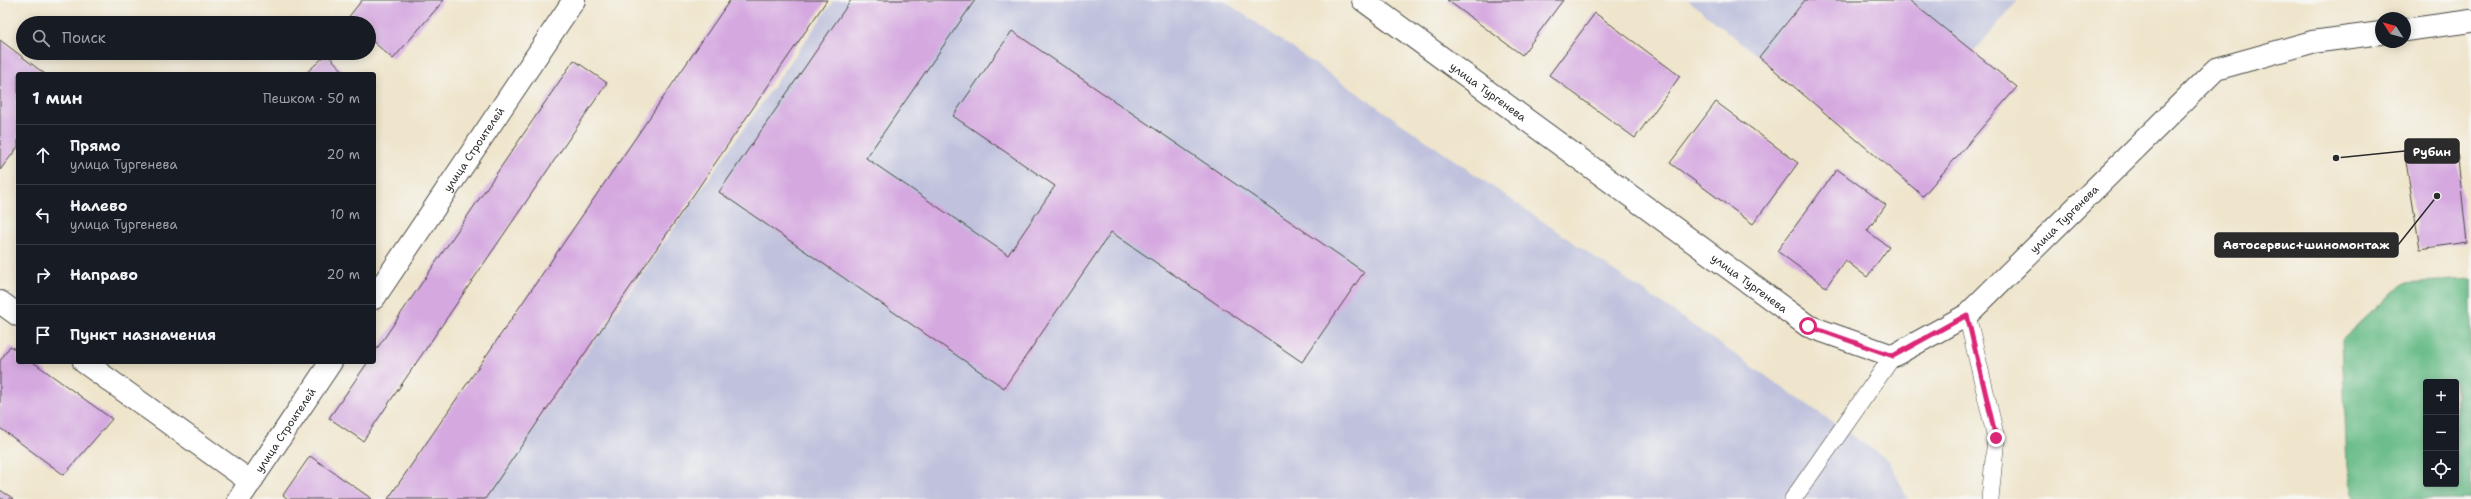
<!DOCTYPE html>
<html lang="ru">
<meta charset="utf-8">
<style>
:root{--surface:#171b24;--page:#20242c;--text:#f1f3f6;--muted:#9ea1a6;--line:#363941}
body{margin:0;font-family:"Shantell Sans",sans-serif;background:var(--page);color:var(--text)}
.controls{position:absolute;right:12px;bottom:12px;display:grid;overflow:hidden;border-radius:4px;box-shadow:0 2px 10px #0003}
.controls button{width:36px;height:36px;display:grid;place-items:center;padding:0;border:0;border-bottom:1px solid var(--line);background:var(--surface);color:var(--text);font:20px sans-serif}
.compass{position:absolute;left:2375px;top:12px;width:36px;height:36px;border-radius:50%;background:var(--surface);box-shadow:0 2px 10px #0003;rotate:306deg}
.stop{position:absolute;width:12px;height:12px;margin:-9px;border:3px solid #db2777;border-radius:50%;background:#fff}
.stop.end{background:#db2777;border-color:#fff;box-shadow:0 1px 4px #0008}
.list{margin:0;padding:0;list-style:none}
h2{display:flex;justify-content:space-between;align-items:center;height:52px;margin:0;padding:0 16px;font-size:17px}
h2 small{font-size:13px;font-weight:400;color:var(--muted)}
.list li{display:grid;grid-template-columns:26px 1fr auto;gap:12px;align-items:center;box-sizing:border-box;height:60px;padding:0 16px;border-top:1px solid var(--line)}
.list b{display:block;font-size:15px;white-space:nowrap}
.list p{margin:0;font-size:13px;white-space:nowrap;color:var(--muted)}
.list em{font-size:13px;font-style:normal;color:var(--muted)}
.icon{flex:none;width:22px;height:22px;fill:none;stroke:currentColor;stroke-width:2;stroke-linecap:round;stroke-linejoin:round}
.map{position:relative;flex:none;width:2471px;height:499px;overflow:hidden}
.search{position:absolute;background:var(--surface);box-shadow:0 2px 10px #0003;left:16px;top:16px;width:360px;height:44px;display:flex;align-items:center;gap:10px;box-sizing:border-box;padding:0 14px;border-radius:22px;color:var(--muted);font-size:15px}
.panel{position:absolute;background:var(--surface);box-shadow:0 2px 10px #0003;left:16px;top:72px;width:360px;height:292px;border-radius:4px}
.map>svg:first-child{display:block}
</style>
<div class="map">
<svg width="2471" height="499" viewBox="0 0 2471 499">
<rect width="100%" height="100%" fill="#f6f6f2"/>
<filter id="ink" filterUnits="userSpaceOnUse"><feTurbulence type="fractalNoise" baseFrequency=".025" numOctaves="2"/><feDisplacementMap in="SourceGraphic" scale="8" xChannelSelector="R" yChannelSelector="G"/><feConvolveMatrix kernelMatrix="1 2 1 2 8 2 1 2 1" color-interpolation-filters="sRGB"/></filter>
<filter id="wash" filterUnits="userSpaceOnUse"><feTurbulence type="fractalNoise" baseFrequency=".012" numOctaves="4" result="noise"/><feDisplacementMap in="SourceGraphic" scale="16" xChannelSelector="R" yChannelSelector="G"/><feGaussianBlur stdDeviation="0.9" result="paint"/><feColorMatrix in="noise" values="0 0 0 0 0 0 0 0 0 0 0 0 0 0 0 0 0 1.4 0 .05"/><feComposite in="paint" operator="in"/></filter>
<g filter="url(#wash)">
<rect width="100%" height="100%" fill="#efe5cc"/>
<!-- industrial -->
<path fill="#c0c2dd" d="M834 0H1223L1889 461 1908 499H484Z
M1688 0H1805L1759 57Z
M1908 0H2018L1973 53Z"/>
<!-- forest -->
<path fill="#6dbe8b" stroke="#4c745b" fill-rule="evenodd" d="M2471 279V499H2354L2347 467 2342 340 2403 283ZM2426 382H2456V484H2426Z"/>
<g id="blocks">
<!-- building -->
<path fill="#d5a9e0" d="M362 0H444L393 59 369 38V23H352L347 19Z
M730 0H827L485 499H388Z
M851 0H975L866 158 1008 255 1055 186 953 116 1012 31 1364 272 1302 362 1111 232 1004 388 719 192Z
M1447 0H1563L1522 55Z
M1805 0H1909L2017 87 1923 196 1759 57Z
M1595 13 1680 76 1635 138 1549 75Z
M0 40 45 74H18V147L0 170Z
M327 54 346 74H305Z
M574 60 607 83 363 441 329 418 368 362H374V353Z
M1716 102 1798 163 1753 224 1670 163Z
M2456 141 2467 242 2420 249 2404 149Z
M1837 169 1886 205 1867 231 1889 247 1867 277 1845 260 1826 287 1777 251Z
M10 346 18 351V362H33L112 419 64 475 0 428V361Z
M310 456 372 499H288L283 495Z
M0 490 14 499H0Z"/>
</g>
</g>
<g filter="url(#ink)">
<use href="#blocks" fill-opacity="0" stroke="#484743" stroke-width="1"/>
<g fill="none" stroke-linecap="round" stroke-linejoin="round">
<!-- service casing -->
<g stroke="#484743" stroke-width="18">
<path id="service" d="M1967 315 1996 438 1990 499
M1793 499 1893 356"/>
</g>
<!-- minor casing -->
<g stroke="#484743" stroke-width="24">
<g id="minor">
<path id="s1" d="M1363 0 1808 326 1893 356 1967 315 2216 69 2312 42 2381 33"/>
<path d="M2405 30 2471 21"/>
<path id="s2" d="M374 298 574 0"/>
<path d="M0 302 18 315"/>
<path d="M84 362 251 482"/>
<path id="s3" d="M239 499 331 362"/>
</g>
</g>
<!-- service -->
<use href="#service" stroke="#fff" stroke-width="17"/>
<!-- minor -->
<use href="#minor" stroke="#fff" stroke-width="22"/>
</g>
</g>
<g fill="none" stroke-linecap="round" stroke-linejoin="round" filter="url(#ink)">
<!-- route -->
<path stroke="#db2777" stroke-width="5" d="M1808 326 1893 356 1967 315 1996 438"/>
</g>
<g text-anchor="middle" dominant-baseline="central" stroke-width="3" stroke-linejoin="round" paint-order="stroke">
<!-- street labels -->
<g font-size="11" fill="#2b2b2b" stroke="#f6f6f2">
<text stroke="none"><textPath href="#s1" startOffset="155">улица Тургенева</textPath></text>
<text stroke="none"><textPath href="#s2" startOffset="179">улица Строителей</textPath></text>
<text stroke="none"><textPath href="#s1" startOffset="863">улица Тургенева</textPath></text>
<text stroke="none"><textPath href="#s1" startOffset="479">улица Тургенева</textPath></text>
<text stroke="none"><textPath href="#s3" startOffset="83">улица Строителей</textPath></text>
</g>
</g>
<!-- callouts -->
<path fill="none" stroke="#2b2b2b" stroke-width="1.5" d="M2336 158L2405 151M2437 196L2398 245"/>
<g fill="#2b2b2b" stroke="#f6f6f2" stroke-width="1.5">
<circle cx="2336" cy="158" r="4"/>
<circle cx="2437" cy="196" r="4"/>
</g>
<g fill="#2b2b2b" stroke="#2b2b2b" stroke-width="1.5">
<rect x="2405" y="139" width="54" height="24" rx="4"/>
<rect x="2215" y="233" width="183" height="24" rx="4"/>
</g>
<g font-size="12" text-anchor="middle" font-weight="bold" fill="#fff">
<text x="2432" y="156">Рубин</text>
<text x="2306" y="249">Автосервис+шиномонтаж</text>
</g>
</svg>
<div class="controls">
<button>+</button>
<button>−</button>
<button><svg class="icon" aria-label="locate" viewBox="0 0 24 24"><circle cx="12" cy="12" r="6"/><path d="M12 2v4M12 18v4M2 12h4M18 12h4"/></svg></button>
</div>
<svg class="compass" viewBox="-18 -18 36 36"><path d="M0-13l5 13h-10z" fill="#e53935"/><path d="M0 13l5-13h-10z" fill="#9ea1a6"/></svg>
<div class="stop" style="left:1808px;top:326px"></div>
<div class="stop end" style="left:1996px;top:438px"></div>
<div class="search"><svg class="icon" aria-label="search" viewBox="0 0 24 24"><circle cx="10" cy="10" r="6"/><path d="M15 15l6 6"/></svg>Поиск</div>
<section class="panel">
<h2>1 мин<small>Пешком · 50 m</small></h2>
<ul class="list">
<li><svg class="icon" aria-label="ahead" viewBox="0 0 24 24"><path d="M12 20V5M6 11l6-6 6 6"/></svg><div><b>Прямо</b><p>улица Тургенева</p></div><em>20 m</em></li>
<li><svg class="icon" aria-label="left" viewBox="0 0 24 24"><path d="M17 20v-9H6M10 6l-5 5 5 5"/></svg><div><b>Налево</b><p>улица Тургенева</p></div><em>10 m</em></li>
<li><svg class="icon" aria-label="right" viewBox="0 0 24 24"><path d="M7 20v-9h11M14 6l5 5-5 5"/></svg><div><b>Направо</b></div><em>20 m</em></li>
<li><svg class="icon" aria-label="arrive" viewBox="0 0 24 24"><path d="M6 21V4h12l-3 4 3 4H6"/></svg><div><b>Пункт назначения</b></div></li>
</ul>
</section>
</div>
